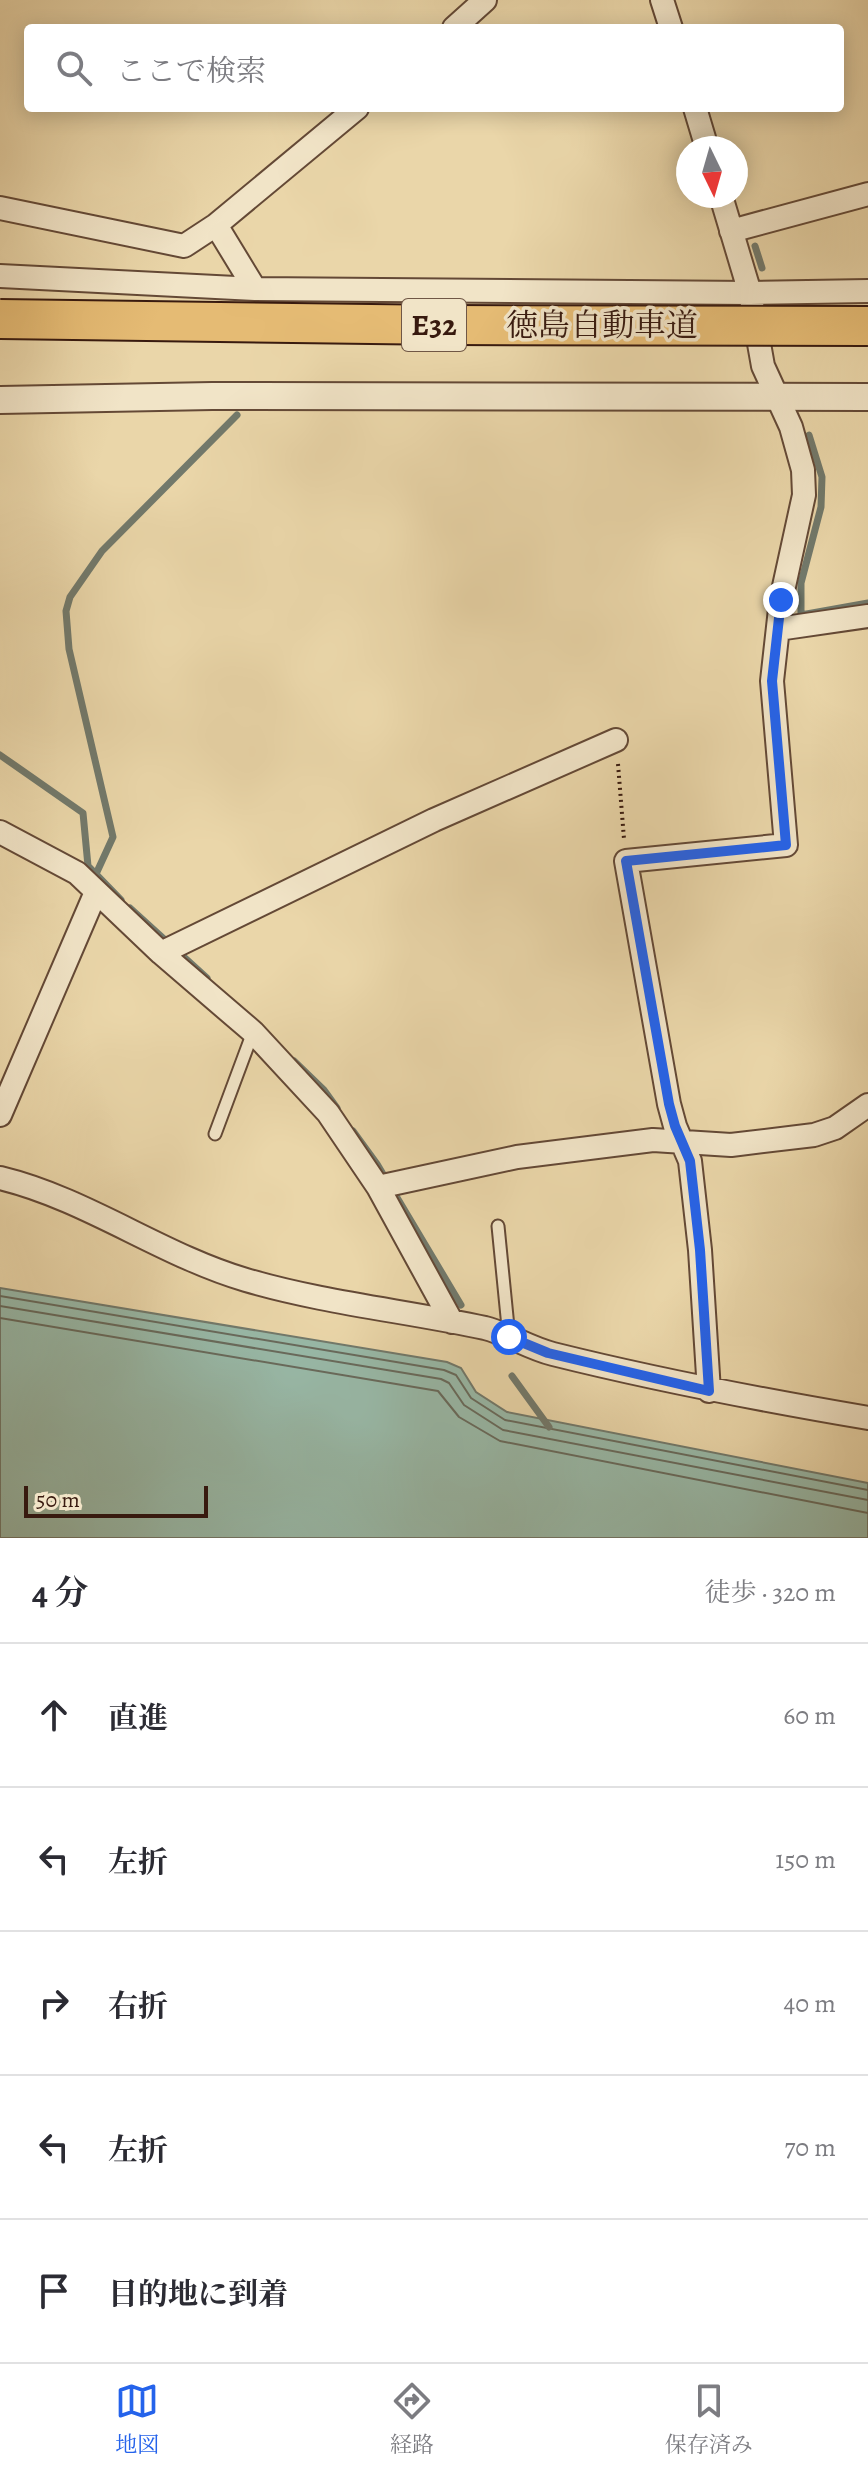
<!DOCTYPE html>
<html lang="ja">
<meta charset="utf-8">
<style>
:root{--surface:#fff;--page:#f2f2f3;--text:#2b2b33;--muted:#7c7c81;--line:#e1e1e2;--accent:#2563eb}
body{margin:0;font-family:Alegreya,"Noto Serif JP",serif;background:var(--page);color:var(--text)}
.compass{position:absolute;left:676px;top:136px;width:72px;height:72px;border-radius:50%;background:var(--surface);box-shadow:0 4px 20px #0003;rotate:175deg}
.scale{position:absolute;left:24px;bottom:20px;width:184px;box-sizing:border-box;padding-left:8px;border:4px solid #381a0f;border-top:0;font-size:22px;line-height:28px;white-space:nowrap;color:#381a0f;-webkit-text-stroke:6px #f1e4c7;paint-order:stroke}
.stop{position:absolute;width:24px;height:24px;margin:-18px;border:6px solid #2563eb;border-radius:50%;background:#fff}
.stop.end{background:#2563eb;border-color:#fff;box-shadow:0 2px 8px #0008}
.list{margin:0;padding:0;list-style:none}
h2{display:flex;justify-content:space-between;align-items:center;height:104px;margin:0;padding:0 32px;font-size:34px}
h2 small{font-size:26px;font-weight:400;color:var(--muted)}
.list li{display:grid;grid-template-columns:52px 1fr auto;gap:24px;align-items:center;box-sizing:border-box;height:144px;padding:0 32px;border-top:2px solid var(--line)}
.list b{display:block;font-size:30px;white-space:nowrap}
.list em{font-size:26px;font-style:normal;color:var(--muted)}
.icon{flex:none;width:44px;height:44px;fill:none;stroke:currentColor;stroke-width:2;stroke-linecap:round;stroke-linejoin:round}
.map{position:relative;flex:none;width:868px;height:1538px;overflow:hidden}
.search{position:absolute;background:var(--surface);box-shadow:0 4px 20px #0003;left:24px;right:24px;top:24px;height:88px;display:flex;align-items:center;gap:20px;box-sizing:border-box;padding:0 28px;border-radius:8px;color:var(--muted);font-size:30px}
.sheet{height:824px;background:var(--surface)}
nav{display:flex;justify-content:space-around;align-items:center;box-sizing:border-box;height:112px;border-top:2px solid var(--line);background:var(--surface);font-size:22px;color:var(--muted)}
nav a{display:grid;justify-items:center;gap:4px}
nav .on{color:var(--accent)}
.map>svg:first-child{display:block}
</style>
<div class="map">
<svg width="868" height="1538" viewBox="0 0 868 1538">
<rect width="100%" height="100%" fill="#ead6a9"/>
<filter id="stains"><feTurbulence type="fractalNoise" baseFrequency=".0025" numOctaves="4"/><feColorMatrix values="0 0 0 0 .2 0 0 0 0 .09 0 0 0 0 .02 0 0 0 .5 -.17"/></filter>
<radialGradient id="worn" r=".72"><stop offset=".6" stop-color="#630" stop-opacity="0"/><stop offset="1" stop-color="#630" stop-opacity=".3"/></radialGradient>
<!-- water -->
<path fill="#98b9a8" stroke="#72796b" stroke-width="2" d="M0 1288 447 1362 461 1368 476 1392 507 1412 868 1483V1538H0Z"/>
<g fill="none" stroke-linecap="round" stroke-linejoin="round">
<!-- shore -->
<path stroke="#686a5c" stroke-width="2" d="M0 1296 444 1370 456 1375 471 1398 505 1420 868 1490
M0 1306 441 1379 449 1383 464 1405 503 1430 868 1500
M0 1318 438 1391 459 1417 500 1441 868 1513"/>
<!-- stream -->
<path stroke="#72796b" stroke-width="7" d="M755 246 762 268
M809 435 822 477 821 507 801 583V615L868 603
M0 755 83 813 88 866 121 900
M96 874 113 837 69 649 66 611 70 597 102 551 237 415
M130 908 207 978
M294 1061 324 1090 337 1108
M353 1131 377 1164 461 1305
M512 1376 549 1427"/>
<!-- service casing -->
<g stroke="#644936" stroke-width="15">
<path id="service" d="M215 1134 253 1032
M498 1226 509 1337"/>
</g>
<!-- minor casing -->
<g stroke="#644936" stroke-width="26">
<path id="minor" d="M662 0 671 28
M454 28 485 0
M695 108 707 148
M0 208 184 246 216 225 357 108
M216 225 255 289
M731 231 868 194
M0 276 255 289 750 293 868 291
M778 629 868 616
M0 832 77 873 161 953 253 1032 328 1113 378 1187 452 1322
M161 953 434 820 616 740
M0 1115 96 892
M0 1178C87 1199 161 1255 246 1280 324 1303 406 1311 485 1328 508 1334 529 1348 553 1354 657 1380 762 1400 868 1418
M378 1187 517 1157 653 1140 731 1145 814 1135 835 1128 868 1105
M709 1391 700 1250 690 1161 675 1126 669 1104 626 861 786 845 772 681 781 600 804 495 803 470 791 427 763 366 750 293 721 196"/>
</g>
<!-- tertiary casing -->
<g stroke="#644936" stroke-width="30">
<path id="tertiary" d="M0 400 212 396 868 397"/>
</g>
<!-- path -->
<path stroke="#381a0f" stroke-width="4" stroke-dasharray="2 4" stroke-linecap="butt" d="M618 764 624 839"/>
<!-- service -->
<use href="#service" stroke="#f1e4c7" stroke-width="11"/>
<!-- minor -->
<use href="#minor" stroke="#f1e4c7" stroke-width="22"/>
<!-- tertiary -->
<use href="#tertiary" stroke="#f1e4c7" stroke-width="26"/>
<!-- motorway-bridge casing -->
<g stroke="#381a0f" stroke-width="42" stroke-linecap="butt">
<path id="motorway-bridge" d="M0 319 449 325 868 326"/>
</g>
<!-- motorway-bridge -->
<use href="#motorway-bridge" stroke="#e5bb74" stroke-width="38"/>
</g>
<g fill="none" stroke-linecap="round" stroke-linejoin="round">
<!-- route -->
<path stroke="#2563eb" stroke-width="10" d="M509 1337 548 1353 709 1391 700 1250 690 1161 675 1126 669 1104 626 861 786 845 772 681 781 600"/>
</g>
<g text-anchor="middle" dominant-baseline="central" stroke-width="7" stroke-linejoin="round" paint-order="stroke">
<!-- shield labels -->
<rect fill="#f1e4c7" stroke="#705746" stroke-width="2" x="402" y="299" width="64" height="52" rx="6"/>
<g font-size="30" font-weight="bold" fill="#381a0f">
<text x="434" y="325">E32</text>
</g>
<!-- street labels -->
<g font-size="32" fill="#381a0f" stroke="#f1e4c7">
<text x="602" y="325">徳島自動車道</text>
</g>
</g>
<rect width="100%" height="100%" filter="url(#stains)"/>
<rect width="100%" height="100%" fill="url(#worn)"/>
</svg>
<svg class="compass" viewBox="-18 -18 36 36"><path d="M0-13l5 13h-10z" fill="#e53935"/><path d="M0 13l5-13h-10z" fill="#7c7c81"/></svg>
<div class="scale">50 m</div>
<div class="stop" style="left:509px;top:1337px"></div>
<div class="stop end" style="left:781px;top:600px"></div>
<div class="search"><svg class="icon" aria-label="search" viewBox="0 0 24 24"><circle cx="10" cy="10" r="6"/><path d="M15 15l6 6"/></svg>ここで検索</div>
</div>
<section class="sheet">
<h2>4 分<small>徒歩 · 320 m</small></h2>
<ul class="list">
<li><svg class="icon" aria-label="ahead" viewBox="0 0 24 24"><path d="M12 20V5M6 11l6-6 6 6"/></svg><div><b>直進</b></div><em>60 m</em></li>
<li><svg class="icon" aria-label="left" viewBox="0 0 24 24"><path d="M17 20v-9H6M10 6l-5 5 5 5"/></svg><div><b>左折</b></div><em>150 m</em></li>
<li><svg class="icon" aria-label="right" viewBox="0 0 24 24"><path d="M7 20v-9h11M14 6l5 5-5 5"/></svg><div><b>右折</b></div><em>40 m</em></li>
<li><svg class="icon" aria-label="left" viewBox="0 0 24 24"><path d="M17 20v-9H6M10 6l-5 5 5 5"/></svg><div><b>左折</b></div><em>70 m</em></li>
<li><svg class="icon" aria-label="arrive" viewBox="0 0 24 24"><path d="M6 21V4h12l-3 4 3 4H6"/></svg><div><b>目的地に到着</b></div></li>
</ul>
</section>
<nav>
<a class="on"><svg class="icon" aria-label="map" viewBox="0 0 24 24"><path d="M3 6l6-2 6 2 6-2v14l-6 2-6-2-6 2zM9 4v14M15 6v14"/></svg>地図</a>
<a><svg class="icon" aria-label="directions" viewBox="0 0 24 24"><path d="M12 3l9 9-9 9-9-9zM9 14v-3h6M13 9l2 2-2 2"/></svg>経路</a>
<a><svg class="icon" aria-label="saved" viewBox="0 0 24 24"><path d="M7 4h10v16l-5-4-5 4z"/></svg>保存済み</a>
</nav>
